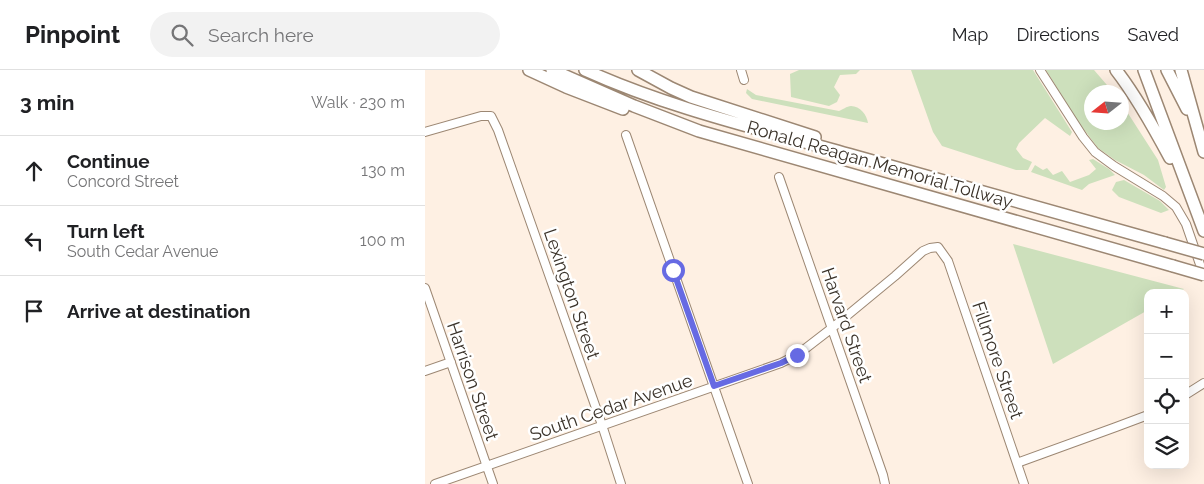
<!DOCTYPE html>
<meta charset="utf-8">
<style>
:root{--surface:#fff;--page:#f2f2f2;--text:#202124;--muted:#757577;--line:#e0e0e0}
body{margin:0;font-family:Raleway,sans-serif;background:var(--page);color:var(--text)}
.controls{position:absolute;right:15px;bottom:15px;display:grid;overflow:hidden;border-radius:10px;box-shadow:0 5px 20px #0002}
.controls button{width:45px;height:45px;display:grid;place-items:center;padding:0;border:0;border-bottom:1px solid var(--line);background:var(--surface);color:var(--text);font:25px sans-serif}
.compass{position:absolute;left:659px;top:15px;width:45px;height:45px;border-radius:50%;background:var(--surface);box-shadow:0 5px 20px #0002;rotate:253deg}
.stop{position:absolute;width:15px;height:15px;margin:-11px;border:4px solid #666ae3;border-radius:50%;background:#fff}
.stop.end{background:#666ae3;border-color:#fff;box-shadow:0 1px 5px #0008}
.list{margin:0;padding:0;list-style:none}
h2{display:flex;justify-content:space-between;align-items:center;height:65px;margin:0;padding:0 20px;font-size:21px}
h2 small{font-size:16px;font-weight:400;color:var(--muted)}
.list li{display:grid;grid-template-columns:32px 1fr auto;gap:15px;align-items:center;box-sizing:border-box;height:70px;padding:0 20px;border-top:1px solid var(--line)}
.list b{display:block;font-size:19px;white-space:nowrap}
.list p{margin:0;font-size:16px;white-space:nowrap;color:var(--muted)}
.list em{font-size:16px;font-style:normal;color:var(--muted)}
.icon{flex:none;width:28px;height:28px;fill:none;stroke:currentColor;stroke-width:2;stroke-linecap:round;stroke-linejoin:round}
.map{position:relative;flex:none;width:779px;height:414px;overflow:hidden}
header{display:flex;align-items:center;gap:30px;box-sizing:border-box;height:70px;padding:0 25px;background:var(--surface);border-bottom:1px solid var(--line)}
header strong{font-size:24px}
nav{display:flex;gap:28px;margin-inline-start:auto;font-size:18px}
.search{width:350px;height:45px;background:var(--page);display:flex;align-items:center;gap:12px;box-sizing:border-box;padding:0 18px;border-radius:28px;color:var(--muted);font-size:19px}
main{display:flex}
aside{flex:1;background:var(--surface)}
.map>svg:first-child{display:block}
</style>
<header>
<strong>Pinpoint</strong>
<div class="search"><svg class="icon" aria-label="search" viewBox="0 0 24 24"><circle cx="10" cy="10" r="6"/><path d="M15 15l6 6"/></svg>Search here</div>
<nav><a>Map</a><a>Directions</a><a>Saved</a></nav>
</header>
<main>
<aside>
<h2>3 min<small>Walk · 230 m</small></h2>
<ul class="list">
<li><svg class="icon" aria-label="ahead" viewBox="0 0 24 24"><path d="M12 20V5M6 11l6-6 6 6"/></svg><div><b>Continue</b><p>Concord Street</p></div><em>130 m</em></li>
<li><svg class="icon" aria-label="left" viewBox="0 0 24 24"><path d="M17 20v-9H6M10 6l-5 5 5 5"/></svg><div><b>Turn left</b><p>South Cedar Avenue</p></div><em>100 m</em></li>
<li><svg class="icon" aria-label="arrive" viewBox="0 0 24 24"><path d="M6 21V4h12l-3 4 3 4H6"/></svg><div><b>Arrive at destination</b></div></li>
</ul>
</aside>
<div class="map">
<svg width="779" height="414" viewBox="0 0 779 414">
<rect width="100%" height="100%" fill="#fef0e3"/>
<!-- green -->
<path fill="#cde0bc" d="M374 0H435L431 4 415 5 409 17 415 25 412 32 404 36 366 27 365 4Z
M486 0H608L647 62 645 66 620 48 594 73 591 79 598 88 607 92 603 100H591L517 76 508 62Z
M621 0H669L688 22H666V52H696L697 34 733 90 741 117 739 120 719 105 690 90 673 78 654 53Z
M322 19 331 25 414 41C417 40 422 36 426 36 435 36 442 45 443 53L327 29 321 23Z
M668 89 684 99 690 105 664 114 657 120 606 102 610 95 618 100 622 98 628 105 637 101 645 112 664 105 671 99 664 90Z
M699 110 735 131 744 140 736 143 694 127 687 120 691 112Z
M588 174 759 219 753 223H723V240L628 294Z"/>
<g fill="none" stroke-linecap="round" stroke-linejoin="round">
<!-- minor casing -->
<g stroke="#9c8773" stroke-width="10">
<path id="minor" d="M316 0 319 10
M615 0 658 67 670 82 689 96 738 126 751 137 761 154 779 206
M0 62 56 46H66L73 60 177 355 196 414
M201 65 323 414
M354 107 458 405 460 414
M0 218 68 414
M0 301 26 292
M760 325 779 313
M592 393 691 357 723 345
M10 414 356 293 372 285 407 258 470 206 498 181 505 178 513 177 523 191 599 414"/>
</g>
<!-- highway casing -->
<g stroke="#9c8773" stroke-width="14">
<path id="highway" d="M104 0 141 17 198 39
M127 0 209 36 274 61 748 196
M160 0C246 39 339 60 430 86 533 114 636 144 740 173
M213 0 246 18 266 27 390 67
M691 0C712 27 729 58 745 88
M719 0 779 161
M742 0 762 39
M756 0 779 82"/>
</g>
<!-- minor -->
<use href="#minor" stroke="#fff" stroke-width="8"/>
<!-- highway -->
<use href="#highway" stroke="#fff" stroke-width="11"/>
<!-- highway-bridge casing -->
<g stroke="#9c8773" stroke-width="14" stroke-linecap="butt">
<path id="highway-bridge" d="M740 173 779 184
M748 196 779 205"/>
</g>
<!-- highway-bridge -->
<use href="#highway-bridge" stroke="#fff" stroke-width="11"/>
</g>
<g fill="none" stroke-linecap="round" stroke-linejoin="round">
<!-- route -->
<path stroke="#666ae3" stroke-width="6" d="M248 200 289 316 356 293 372 285"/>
</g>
<g text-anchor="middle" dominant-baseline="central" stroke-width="5" stroke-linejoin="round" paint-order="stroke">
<!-- street labels -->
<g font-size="18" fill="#3a3229" stroke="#fff">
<text transform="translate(455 94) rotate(16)">Ronald Reagan Memorial Tollway</text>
<text transform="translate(147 224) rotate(71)">Lexington Street</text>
<text transform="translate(422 255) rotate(71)">Harvard Street</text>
<text transform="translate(573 290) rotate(71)">Fillmore Street</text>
<text transform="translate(48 311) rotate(71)">Harrison Street</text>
<text transform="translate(186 337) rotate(-19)">South Cedar Avenue</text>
</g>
</g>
</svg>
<div class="controls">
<button>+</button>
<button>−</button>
<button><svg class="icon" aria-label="locate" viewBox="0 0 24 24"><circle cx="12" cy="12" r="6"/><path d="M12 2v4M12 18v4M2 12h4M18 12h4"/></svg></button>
<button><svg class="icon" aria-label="layers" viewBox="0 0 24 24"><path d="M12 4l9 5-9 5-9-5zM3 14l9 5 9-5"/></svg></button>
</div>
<svg class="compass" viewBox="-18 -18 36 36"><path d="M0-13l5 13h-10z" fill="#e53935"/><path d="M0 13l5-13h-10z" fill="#757577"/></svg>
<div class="stop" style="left:248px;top:200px"></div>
<div class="stop end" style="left:372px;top:285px"></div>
</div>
</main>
